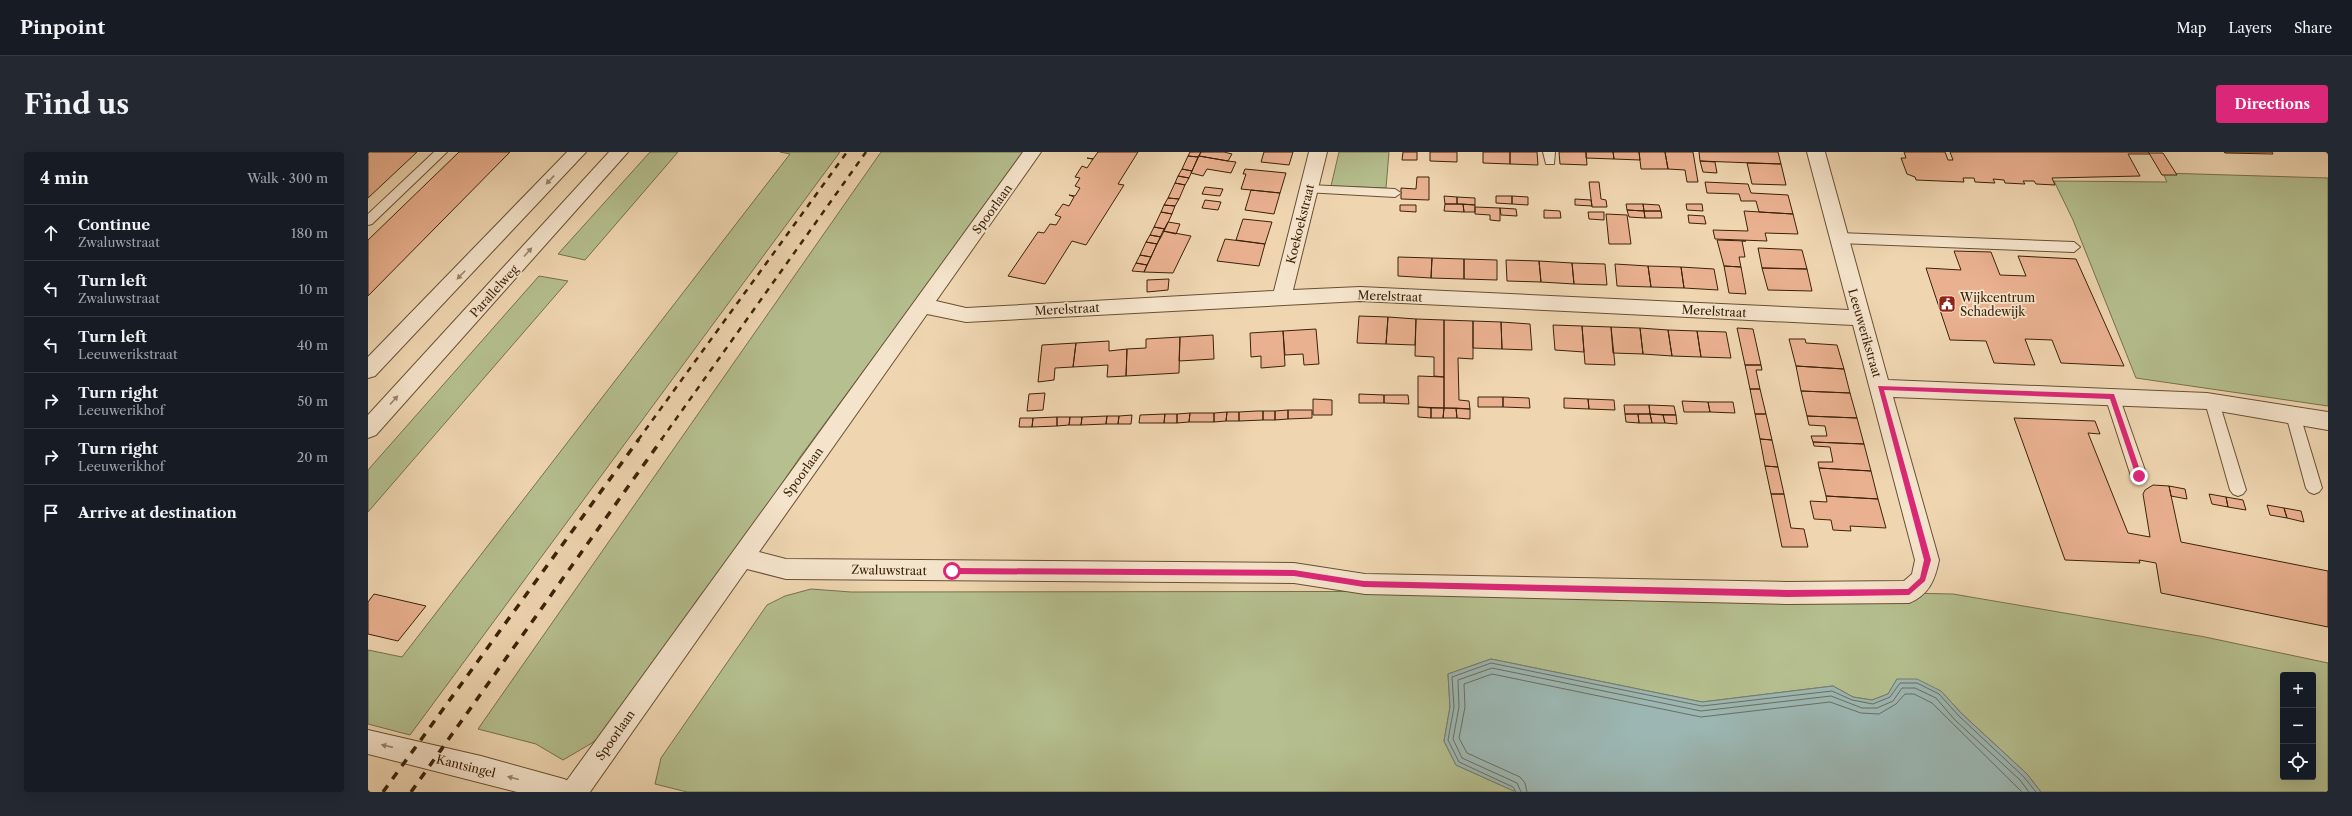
<!DOCTYPE html>
<meta charset="utf-8">
<style>
:root{--surface:#171b24;--page:#242831;--text:#f1f3f6;--muted:#9ea1a6;--line:#363941;--accent:#db2777}
body{margin:0;font-family:"Libre Caslon Text",serif;background:var(--page);color:var(--text)}
.controls{position:absolute;right:12px;bottom:12px;display:grid;overflow:hidden;border-radius:4px;box-shadow:0 4px 16px #0002}
.controls button{width:36px;height:36px;display:grid;place-items:center;padding:0;border:0;border-bottom:1px solid var(--line);background:var(--surface);color:var(--text);font:20px sans-serif}
.stop{position:absolute;width:12px;height:12px;margin:-9px;border:3px solid #db2777;border-radius:50%;background:#fff}
.stop.end{background:#db2777;border-color:#fff;box-shadow:0 1px 4px #0008}
.list{margin:0;padding:0;list-style:none}
h2{display:flex;justify-content:space-between;align-items:center;height:52px;margin:0;padding:0 16px;font-size:17px}
h2 small{font-size:13px;font-weight:400;color:var(--muted)}
.list li{display:grid;grid-template-columns:26px 1fr auto;gap:12px;align-items:center;box-sizing:border-box;height:56px;padding:0 16px;border-top:1px solid var(--line)}
.list b{display:block;font-size:15px;white-space:nowrap}
.list p{margin:0;font-size:13px;white-space:nowrap;color:var(--muted)}
.list em{font-size:13px;font-style:normal;color:var(--muted)}
.icon{flex:none;width:22px;height:22px;fill:none;stroke:currentColor;stroke-width:2;stroke-linecap:round;stroke-linejoin:round}
.map{position:relative;flex:none;width:1960px;height:640px;overflow:hidden;border-radius:4px}
header{display:flex;align-items:center;gap:24px;box-sizing:border-box;height:56px;padding:0 20px;background:var(--surface);border-bottom:1px solid var(--line)}
header strong{font-size:19px}
nav{display:flex;gap:22px;margin-inline-start:auto;font-size:14px}
.intro{display:flex;align-items:center;justify-content:space-between;box-sizing:border-box;height:96px;padding:0 24px}
h1{margin:0;font-size:28px}
.button{padding:10px 18px;border-radius:4px;background:var(--accent);color:#fff;font-size:14px;font-weight:700}
main{display:flex;gap:24px;padding:0 24px}
aside{flex:1;background:var(--surface);border-radius:4px;box-shadow:0 4px 16px #0002}
.map>svg:first-child{display:block}
</style>
<header>
<strong>Pinpoint</strong>
<nav><a>Map</a><a>Layers</a><a>Share</a></nav>
</header>
<div class="intro"><h1>Find us</h1><a class="button">Directions</a></div>
<main>
<aside>
<h2>4 min<small>Walk · 300 m</small></h2>
<ul class="list">
<li><svg class="icon" aria-label="ahead" viewBox="0 0 24 24"><path d="M12 20V5M6 11l6-6 6 6"/></svg><div><b>Continue</b><p>Zwaluwstraat</p></div><em>180 m</em></li>
<li><svg class="icon" aria-label="left" viewBox="0 0 24 24"><path d="M17 20v-9H6M10 6l-5 5 5 5"/></svg><div><b>Turn left</b><p>Zwaluwstraat</p></div><em>10 m</em></li>
<li><svg class="icon" aria-label="left" viewBox="0 0 24 24"><path d="M17 20v-9H6M10 6l-5 5 5 5"/></svg><div><b>Turn left</b><p>Leeuwerikstraat</p></div><em>40 m</em></li>
<li><svg class="icon" aria-label="right" viewBox="0 0 24 24"><path d="M7 20v-9h11M14 6l5 5-5 5"/></svg><div><b>Turn right</b><p>Leeuwerikhof</p></div><em>50 m</em></li>
<li><svg class="icon" aria-label="right" viewBox="0 0 24 24"><path d="M7 20v-9h11M14 6l5 5-5 5"/></svg><div><b>Turn right</b><p>Leeuwerikhof</p></div><em>20 m</em></li>
<li><svg class="icon" aria-label="arrive" viewBox="0 0 24 24"><path d="M6 21V4h12l-3 4 3 4H6"/></svg><div><b>Arrive at destination</b></div></li>
</ul>
</aside>
<div class="map">
<svg width="1960" height="640" viewBox="0 0 1960 640">
<rect width="100%" height="100%" fill="#efd6b1"/>
<filter id="stains"><feTurbulence type="fractalNoise" baseFrequency=".005" numOctaves="4"/><feColorMatrix values="0 0 0 0 .2 0 0 0 0 .09 0 0 0 0 .02 0 0 0 .5 -.17"/></filter>
<radialGradient id="worn" r=".72"><stop offset=".6" stop-color="#630" stop-opacity="0"/><stop offset="1" stop-color="#630" stop-opacity=".3"/></radialGradient>
<!-- green -->
<path fill="#b5bf8f" stroke="#78714c" fill-rule="evenodd" d="M282 0H310L217 108 190 102Z
M412 0H472L42 583 0 572V498L34 505 422 2Z
M513 0H657L432 305 368 399 329 448 244 573 224 591 195 608 168 592 110 577Z
M971 0H1021L1018 36 963 34Z
M1795 21 1960 26V254L1768 226 1705 68 1686 29 1799 30Z
M171 124 200 129 0 360V318Z
M443 437 483 440 1433 439 1585 442 1837 485 1960 511V640H1673L1659 622 1593 561 1573 539 1529 527 1520 542 1504 548 1485 545 1465 534 1334 550 1123 507 1080 522 1082 555 1076 589 1088 613 1148 640H319L287 632 293 606 399 453 417 444ZM1915 523H1945V625H1915Z"/>
<!-- water -->
<path fill="#9cb7b3" stroke="#767c6f" d="M1123 507 1334 550 1465 534 1485 545 1504 548 1520 542 1529 527H1549L1573 539 1593 561 1659 622 1673 640H1148L1088 613 1076 589 1082 555 1080 522Z"/>
<g fill="none" stroke-linecap="round" stroke-linejoin="round">
<!-- shore -->
<path stroke="#6c6d5e" stroke-width="1" d="M1148 640 1145 635 1091 610 1080 588 1086 555 1084 525 1123 511 1334 554 1464 539 1484 548 1505 552 1522 545 1532 531H1549L1571 542 1591 564 1656 625 1668 640
M1153 640 1149 631 1094 606 1085 587 1091 555 1090 528 1124 516 1333 559 1463 544 1494 556H1509L1525 549 1534 536H1547L1568 546 1587 568 1652 628 1661 640
M1159 640 1157 631 1152 625 1099 601 1091 586 1097 555 1096 532 1124 522 1333 565 1462 550 1493 561 1511 562 1528 552 1537 542H1546L1564 551 1654 640"/>
</g>
<!-- building -->
<path fill="#eab190" stroke="#3c2308" d="M0 0H49L0 46Z
M91 0H142L0 144V88Z
M730 0H770L750 32 756 33 718 93 704 89 677 132 640 124 670 80 676 81 682 72 688 73 693 65 687 63 695 52 701 54 706 45 701 43 707 44 712 36 707 34 712 26 707 25 714 14 719 16 725 7 719 6 725 7Z
M822 0H833L830 5 820 4Z
M833 0H856L864 2 860 9 831 4Z
M896 0H925L921 13 893 10Z
M1035 0H1049V8H1034Z
M1062 0H1089V10L1062 9Z
M1115 0H1142V12L1115 11Z
M1142 0H1169L1170 13 1142 12Z
M1191 0H1218L1219 13 1192 12Z
M1218 0H1245L1246 7 1218 6Z
M1245 0H1271L1272 8 1246 7Z
M1271 0H1297L1300 17H1273Z
M1297 0H1325L1330 30H1319L1317 18 1300 17Z
M1331 0H1410L1413 12 1332 9Z
M1536 0H1577L1580 8H1585L1582 0H1780L1782 2H1760L1772 24 1684 26 1687 33 1668 32 1666 29H1655L1657 32 1637 31 1636 28 1625 27 1627 31 1607 30 1606 26H1595L1596 30 1548 28 1547 25 1539 22 1533 6H1538Z
M1856 0H1904L1905 2 1857 1Z
M1781 1H1795L1809 23H1794Z
M820 4 830 5 824 19 814 17Z
M831 4 860 9 868 10 863 21 839 17 835 24 823 21Z
M1332 9 1347 10 1349 21 1335 20Z
M1379 11 1413 12 1418 33 1384 32Z
M814 17 824 19 821 26 810 24Z
M877 17 918 21 912 41 873 37 878 22H875Z
M810 24 821 26 817 33 807 31Z
M1049 25H1061V48L1033 47V36L1048 37Z
M1221 30H1231L1233 47 1238 48 1239 55H1224Z
M1337 30 1380 32 1383 41 1420 43 1425 62 1391 60 1388 49H1373L1371 42 1339 41Z
M807 31 817 33 811 47 800 46Z
M837 35 855 37 852 44 834 42Z
M883 38 912 41 906 62 877 58Z
M1076 44 1089 45V52H1077Z
M1128 44H1144V52L1128 51Z
M1144 44 1160 45V53L1144 52Z
M1089 45 1107 46V53L1089 52Z
M800 46 811 47 807 54 796 53Z
M1207 47 1223 48 1224 54 1207 53Z
M837 48 853 50 850 58 834 56Z
M1077 52H1095L1096 60 1076 59Z
M1095 52 1107 53V60H1096Z
M1258 52H1275L1276 59 1259 58Z
M1275 52 1291 53 1293 59H1276Z
M1318 52H1334L1335 59 1319 58Z
M796 53 807 54 804 62 793 60Z
M1032 53H1048V60L1032 59Z
M1107 55 1132 56V69L1122 68V63L1107 62Z
M1132 56 1148 57 1149 64 1133 63Z
M1176 58 1192 59 1193 66H1176Z
M1259 58 1276 59 1277 66 1261 65Z
M1276 59H1293L1294 66H1277Z
M1376 59 1425 62 1430 82 1397 81 1399 89 1347 87 1345 78 1380 79Z
M793 60 804 62 797 77 786 75Z
M1220 60H1236V68L1221 67Z
M1238 62 1259 63 1263 92H1241Z
M1320 63 1336 64 1338 72 1321 71Z
M875 67 904 70 897 92 868 88Z
M800 70 812 72 808 82 795 79Z
M786 75 797 77 793 85 782 83Z
M795 79 823 84 805 121 776 120Z
M782 83 793 85 789 92 778 90Z
M857 87 897 92 891 114 849 109Z
M1349 88 1378 89H1374L1377 105H1371L1373 115 1356 114Z
M778 90 789 92 783 105 772 103Z
M1390 96 1434 98 1439 117 1394 116Z
M1586 99 1623 100 1632 123 1658 124 1650 104 1708 107 1756 214 1693 211 1684 188 1657 187 1667 213 1626 211 1618 189 1582 188 1558 116 1593 118Z
M772 103 783 105 779 113 768 111Z
M1030 105 1064 106 1063 126 1030 124Z
M1064 106 1096 107V127L1063 126Z
M1096 107 1129 108V128L1096 127Z
M1138 108 1171 109 1173 130 1139 129Z
M1171 109 1204 111 1206 132 1173 130Z
M768 111 779 113 776 120 764 119Z
M1204 111 1237 112 1239 133 1206 132Z
M1247 112 1280 114 1283 135 1249 134Z
M1280 114 1313 115 1316 136 1283 135Z
M1356 114 1373 115 1378 142 1361 141Z
M1313 115 1346 117 1350 138 1316 136Z
M1394 116 1439 117 1444 139 1400 138Z
M801 127 800 138 779 140V128Z
M991 164 1020 165 1018 192 989 191Z
M1020 165 1048 167 1047 193 1018 192Z
M1048 167 1076 168V225L1066 224V205L1047 204Z
M1076 168 1105 169V207L1090 206 1091 248 1101 249 1102 257 1076 256Z
M1105 169 1133 170 1134 197 1105 196Z
M1133 170 1162 172 1164 198 1134 197Z
M1185 173 1214 174 1216 200 1187 198Z
M1214 174 1243 175 1247 213 1217 212Z
M1243 175 1272 176 1275 202 1245 201Z
M1272 176 1300 178 1304 204 1275 202Z
M1369 176 1385 177 1393 213H1377Z
M948 177 951 212 936 213 935 202 917 203 915 179Z
M1300 178 1329 179 1333 205 1304 204Z
M915 179 917 214 893 216V204L883 205 882 181Z
M1329 179 1358 180 1363 206 1333 205Z
M845 183 846 207 811 209 812 185Z
M812 185 811 221 758 224 759 197 778 196V187Z
M1421 187H1437L1438 191 1469 193 1476 217 1428 214Z
M741 189V199L759 197 758 224 739 225 740 213 705 215 708 191Z
M708 191 705 215 687 216 686 228 670 230 674 193Z
M1377 213H1393L1394 218H1388L1392 237H1382Z
M1428 214 1476 217 1482 241 1433 239Z
M1050 224 1076 225V256L1050 255Z
M1382 237H1392L1398 262H1387Z
M1433 239 1482 241 1489 266 1439 264Z
M677 241 675 258 659 259 661 242Z
M991 242 1016 243V251H991Z
M1016 243H1040L1041 252 1016 251Z
M1110 245H1135V255H1110Z
M1135 245 1161 246 1162 256 1135 255Z
M1196 246 1220 247 1221 257 1196 256Z
M945 247 964 248V263H945Z
M1220 247 1246 248 1247 258 1221 257Z
M1314 249 1340 250 1342 260H1316Z
M1340 250H1365L1367 261 1342 260Z
M1256 253H1281L1282 262H1257Z
M1281 253 1306 254 1308 263 1282 262Z
M1050 255 1063 256V266L1050 265Z
M1063 256H1076L1075 266H1063Z
M1076 256H1088L1089 266H1075Z
M1088 256 1102 257V267L1089 266Z
M920 258H944V266L920 267Z
M920 258V267L907 268V259Z
M889 259H895V268L871 269V260Z
M895 259H907V268H895Z
M859 260H871V269H858Z
M859 260 858 269 846 270V261Z
M822 261H846V270H821Z
M822 261 821 270 809 271V262Z
M797 262H809V271H796Z
M797 262 796 271H771L772 263Z
M1257 262H1270L1271 271 1258 270Z
M1270 262H1282L1284 271H1271Z
M1282 262 1295 263 1297 271H1284Z
M1387 262H1398L1404 288 1392 287Z
M764 263 763 272H750L751 264Z
M1295 263H1308L1309 272 1297 271Z
M739 264H751L750 272H738Z
M739 264 738 272 713 273 714 265Z
M1439 264 1489 266 1496 292 1445 290 1443 284H1459L1457 274 1441 273Z
M689 265V274L664 275 665 266Z
M689 265H702L701 273 689 274Z
M702 265H714L713 273H701Z
M652 266H665L664 275H651Z
M1646 266 1727 269 1732 282 1720 281 1760 381 1782 385 1775 342 1777 338 1785 333 1801 334 1813 390 1960 419V475L1793 441 1788 411 1771 408 1772 411 1697 408Z
M1392 287 1404 288 1410 315 1397 314Z
M1445 290 1496 292 1503 319 1451 316 1450 310H1465L1462 295 1446 294Z
M1397 314 1410 315 1416 342H1403Z
M1451 316 1503 319 1510 347 1458 344Z
M1801 334 1817 337 1819 347 1803 344Z
M1403 342H1416L1423 376 1436 377 1440 395H1414Z
M1841 342 1858 345 1860 355 1844 352Z
M1458 344 1510 347 1518 376 1482 374 1483 379 1465 378 1463 368 1446 367 1442 349 1459 350Z
M1858 345 1875 348 1878 358 1860 355Z
M1899 353 1916 356 1919 366 1902 363Z
M1916 356 1933 359 1936 370 1919 366Z
M6 442 58 454 30 489 0 482V450Z"/>
<g fill="none" stroke-linecap="round" stroke-linejoin="round">
<!-- service casing -->
<g stroke="#695032" stroke-width="2">
<path id="service" d="M66 0H79L4 72 0 73V62Z
M1175 0H1187L1186 12H1178Z
M941 33 1027 37 1033 41 1027 45 937 40 935 37 937 34Z
M1471 81 1706 90 1712 95 1706 100 1471 91 1465 86Z
M1744 238 1749 240 1751 244 1779 324 1776 328 1771 330 1766 328 1763 324 1737 244 1739 240Z
M1844 244 1849 246 1851 250 1878 338 1875 342 1870 344 1865 342 1862 338 1837 250 1839 246Z
M1925 257 1930 259 1932 263 1954 336 1951 340 1946 342 1941 340 1938 336 1918 263 1920 259Z"/>
</g>
<!-- minor casing -->
<g stroke="#695032" stroke-width="2">
<path id="minor" d="M655 0H673L568 149 598 156 906 139 941 0H959L925 138 992 135 1481 158 1439 0H1457L1520 228 1839 241 1960 260V278L1839 257 1525 245 1571 408C1567 428 1561 443 1541 451L1419 452 997 442 926 431 418 427 379 417 222 640H193L197 631ZM992 149 1485 173 1547 408 1544 422 1536 429 1419 430 997 422 926 411 418 407 391 400 559 162 598 170Z"/>
</g>
<!-- tertiary casing -->
<g stroke="#695032" stroke-width="2">
<path id="tertiary" d="M199 0H218L7 224 0 226V205Z
M241 0H260L8 283 0 286V263Z
M0 578 113 604 196 627 205 631 209 640H149L0 602Z"/>
</g>
<!-- service -->
<use href="#service" fill="#f5e4cc" fill-rule="evenodd"/>
<!-- minor -->
<use href="#minor" fill="#f5e4cc" fill-rule="evenodd"/>
<!-- tertiary -->
<use href="#tertiary" fill="#f5e4cc" fill-rule="evenodd"/>
<!-- rail-far1 -->
<path stroke="#3c2308" stroke-width="2.5" stroke-dasharray="6 6" stroke-linecap="butt" d="M270 288 479 0
M293 288 498 0"/>
<!-- rail -->
<path stroke="#3c2308" stroke-width="3.5" stroke-dasharray="8 8" stroke-linecap="butt" d="M15 640 271 287
M43 640 294 287"/>
</g>
<!-- one-way arrows -->
<defs><path id="oneway-solid" d="M-6-.8H1V-3.2L6.5 0L1 3.2V.8H-6Z"/></defs>
<g fill="#98846a">
<use href="#oneway-solid" transform="translate(182 28) rotate(133)"/>
<use href="#oneway-solid" transform="translate(160 100) rotate(-48)"/>
<use href="#oneway-solid" transform="translate(93 123) rotate(134)"/>
<use href="#oneway-solid" transform="translate(26 248) rotate(-48)"/>
<use href="#oneway-solid" transform="translate(19 594) rotate(-167)"/>
<use href="#oneway-solid" transform="translate(145 626) rotate(-165)"/>
</g>
<!-- route -->
<path fill="#db2777" d="M1510 234 1746 242 1774 324 1771 327 1768 324 1742 247 1516 238 1563 408 1557 429 1541 443 1419 445 996 435 926 424 584 422 581 419 584 416 926 418 996 429 1419 438 1540 437 1552 426 1556 408Z"/>
<!-- icons -->
<defs>
<g id="civic-square" transform="scale(0.9)"><rect x="-9" y="-9" width="18" height="18" rx="4" fill="#8f2418" stroke="#f5e4cc"/><path d="M-.6-6.5H3V-4.5H.6V-3L4-1V1h2V6H-6V1h2V-1L-.6-3ZM-1.2 2.5V6h2.4V2.5Z" fill="#fff"/></g>
</defs>
<g fill-rule="evenodd">
<use href="#civic-square" x="1579" y="152"/>
</g>
<g text-anchor="middle" dominant-baseline="central" stroke-width="3.5" stroke-linejoin="round" paint-order="stroke">
<!-- street labels -->
<g font-size="12" fill="#3c2308" stroke="#f5e4cc">
<text transform="translate(624 57) rotate(-54)">Spoorlaan</text>
<text transform="translate(932 72) rotate(-76)">Koekoekstraat</text>
<text transform="translate(126 139) rotate(-48)">Parallelweg</text>
<text transform="translate(1022 144) rotate(2)">Merelstraat</text>
<text transform="translate(699 157) rotate(-3)">Merelstraat</text>
<text transform="translate(1346 159) rotate(3)">Merelstraat</text>
<text transform="translate(1497 181) rotate(74)">Leeuwerikstraat</text>
<text transform="translate(435 320) rotate(-54)">Spoorlaan</text>
<text transform="translate(521 418) rotate(1)">Zwaluwstraat</text>
<text transform="translate(247 583) rotate(-55)">Spoorlaan</text>
<text transform="translate(98 614) rotate(14)">Kantsingel</text>
</g>
<!-- poi labels -->
<g font-size="12" fill="#3c2308" stroke="#f5e4cc" text-anchor="start">
<text x="1592" y="145">Wijkcentrum<tspan x="1592" dy="14">Schadewijk</tspan></text>
</g>
</g>
<rect width="100%" height="100%" filter="url(#stains)"/>
<rect width="100%" height="100%" fill="url(#worn)"/>
</svg>
<div class="controls">
<button>+</button>
<button>−</button>
<button><svg class="icon" aria-label="locate" viewBox="0 0 24 24"><circle cx="12" cy="12" r="6"/><path d="M12 2v4M12 18v4M2 12h4M18 12h4"/></svg></button>
</div>
<div class="stop" style="left:584px;top:419px"></div>
<div class="stop end" style="left:1771px;top:324px"></div>
</div>
</main>
